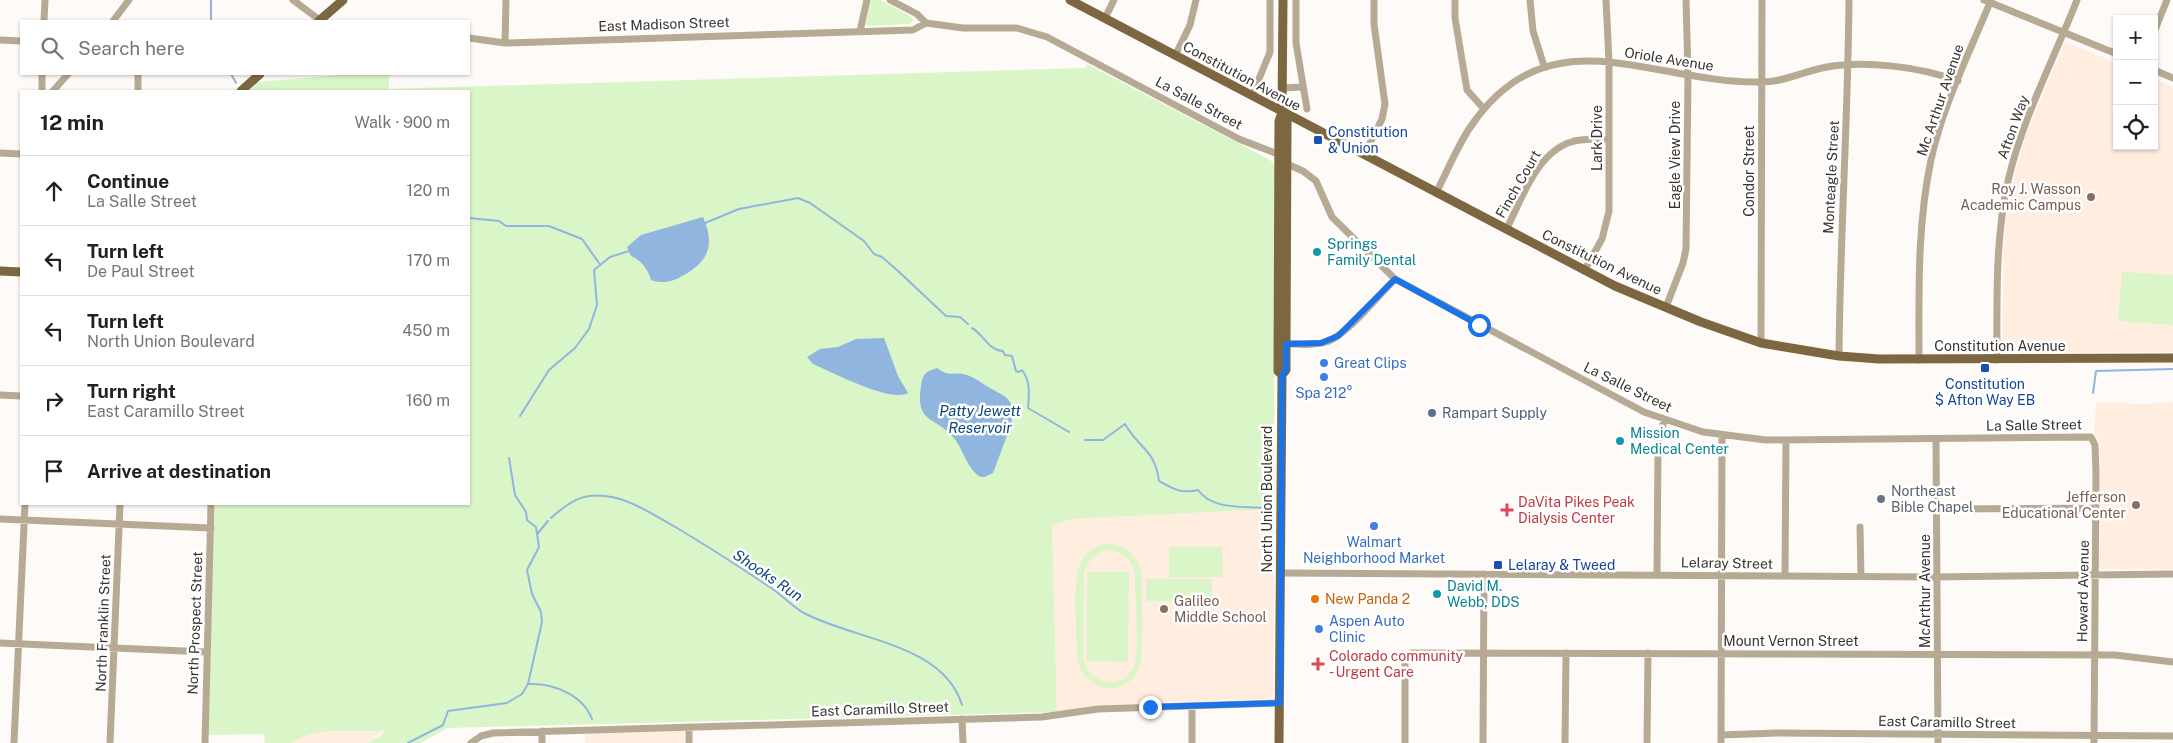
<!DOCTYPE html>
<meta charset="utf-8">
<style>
:root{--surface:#fff;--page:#f6f6f6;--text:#202124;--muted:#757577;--line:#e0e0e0}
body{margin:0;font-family:"Public Sans",sans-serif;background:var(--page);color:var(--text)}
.controls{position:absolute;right:15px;top:15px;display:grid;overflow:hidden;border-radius:0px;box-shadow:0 1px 4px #0004}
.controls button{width:45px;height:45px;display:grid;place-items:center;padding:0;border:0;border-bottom:1px solid var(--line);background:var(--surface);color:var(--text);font:25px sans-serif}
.stop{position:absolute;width:15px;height:15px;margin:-11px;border:4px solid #1a73e8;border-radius:50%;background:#fff}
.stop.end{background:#1a73e8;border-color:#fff;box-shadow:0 1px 5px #0008}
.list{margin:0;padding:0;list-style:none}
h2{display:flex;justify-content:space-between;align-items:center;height:65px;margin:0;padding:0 20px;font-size:21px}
h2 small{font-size:16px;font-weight:400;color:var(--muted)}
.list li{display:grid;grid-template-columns:32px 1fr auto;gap:15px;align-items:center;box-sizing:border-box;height:70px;padding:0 20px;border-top:1px solid var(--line)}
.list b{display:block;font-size:19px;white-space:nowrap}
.list p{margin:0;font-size:16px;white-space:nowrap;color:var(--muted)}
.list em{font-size:16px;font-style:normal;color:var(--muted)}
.icon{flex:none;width:28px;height:28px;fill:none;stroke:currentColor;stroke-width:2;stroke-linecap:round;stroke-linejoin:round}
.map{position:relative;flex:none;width:2173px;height:743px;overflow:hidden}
.search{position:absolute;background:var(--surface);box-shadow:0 1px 4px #0004;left:20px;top:20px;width:450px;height:55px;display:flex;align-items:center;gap:12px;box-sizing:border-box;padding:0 18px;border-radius:0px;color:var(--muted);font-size:19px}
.panel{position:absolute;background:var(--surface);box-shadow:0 1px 4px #0004;left:20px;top:90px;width:450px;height:415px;border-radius:0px}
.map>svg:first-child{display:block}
</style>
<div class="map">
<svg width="2173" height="743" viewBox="0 0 2173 743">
<rect width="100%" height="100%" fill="#fdfaf8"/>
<!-- built -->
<path fill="#ffeddf" d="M2065 42 2117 63V146H2154V79L2173 87V352L2002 353 2004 233 2012 187 2025 137Z
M2096 402 2144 404 2173 402V569H2101L2099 567 2100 444 2094 432Z
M1274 509 1273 694 1270 699 1098 705 1057 712 1052 525 1072 519Z
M384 731 367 743H276V733Z
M685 731 684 743H585V734Z"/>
<!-- green -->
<path fill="#daf5c8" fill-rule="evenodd" d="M871 0H880L910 16 913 20 911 24 867 26 866 24Z
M1087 64 1270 160 1275 165 1274 509 1072 519 1052 525 1057 712 447 728 421 743H367L382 735 384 731C357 732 312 726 292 743H265L264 734 207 735 215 504H469V91H248L259 82 351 74H389V89L1085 68Z
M2122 272 2173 275V325L2118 321Z
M1107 544C1127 544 1141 558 1142 578 1141 599 1145 650 1139 667 1128 701 1080 691 1077 657 1077 636 1072 581 1080 564 1085 552 1095 546 1107 544ZM1105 550C1122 550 1133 559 1135 576 1135 599 1139 641 1135 662 1128 692 1087 686 1083 658L1084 572 1091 558Z
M1169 547H1222L1223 577H1169Z
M1087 572H1129L1128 662 1086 661Z
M1146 579H1212V601H1146Z"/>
<!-- water -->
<path fill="#90b6df" d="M703 217C715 244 709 261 684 275 672 282 664 284 651 280 648 269 641 260 631 256L627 247 641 235Z
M884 338 898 376 908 393C890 403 832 372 813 364L807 357 820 349 838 347 856 339Z
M937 368C950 378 955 371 967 375 974 377 982 383 988 387 1008 398 1016 399 1011 425L993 473C989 475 983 479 979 476 966 467 963 448 953 437 935 416 915 424 921 386 922 375 926 371 937 368Z"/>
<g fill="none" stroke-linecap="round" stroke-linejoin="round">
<!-- stream -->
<path stroke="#90b6df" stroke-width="2" d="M211 0V21
M231 74 236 83
M469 218 499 221 506 226H549L582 239 599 263
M705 223 739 209 798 198 810 203 864 241 874 254 882 257 897 270 946 316 960 317 968 324
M972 328C983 334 988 350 1003 351L1005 355 1012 356 1016 371 1019 372 1022 370C1031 382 1029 395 1028 408L1069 432
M2093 393 2096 371 2173 369
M520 416 549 370 575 348 589 329 597 305 594 270 610 257 629 251
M1085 440H1103L1125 424C1139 449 1155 449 1159 481 1173 489 1181 494 1198 490 1213 510 1240 506 1264 508
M551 518C573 498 589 490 620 499 640 505 659 518 677 528 710 548 742 568 774 590 784 597 793 607 804 613 854 640 943 643 962 705
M538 533 548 521
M529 684C553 683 583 695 592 719
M408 743 443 725 448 711 507 703 522 694 528 684 542 622 541 612 532 594 527 570 539 547 536 527 527 520 526 512 515 495 509 458"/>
<!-- minor -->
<path stroke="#b7aa95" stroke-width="7" d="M293 0 321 21
M890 0 917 14 926 23
M1296 0V43L1307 109
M1455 0V18L1467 90 1484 109
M1530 0 1533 31 1544 66
M1984 0 2117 54
M1105 18 1114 0
M44 21 45 0
M113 21 129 0
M860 31 867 0
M2154 32 2167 0
M469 38 505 43 913 30 926 23 963 28H1017L1047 37 1239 139 1278 154
M0 40 21 41
M505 43 506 0
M1175 56 1190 25 1196 0
M2154 70 2173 78
M1282 88 1303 87
M42 91V74
M53 91 68 74
M138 91V74
M1252 96 1270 52V0
M0 153 21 154
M1364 155 1382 119 1385 104 1374 24V0
M1287 164 1303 171 1316 181 1332 217 1395 279 1644 412 1703 432 1766 440 2091 437 2095 445 2096 472 2094 743
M1436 193C1447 172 1456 149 1469 129 1548 10 1650 84 1761 82 1785 82 1804 71 1827 67 1865 60 1921 67 1958 81
M1506 230C1521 201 1536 153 1571 142 1583 138 1597 139 1609 140
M1584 271 1602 239 1609 211V62L1606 0
M1666 307 1683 263 1686 249 1688 75 1686 0
M1283 343C1297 344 1313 346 1326 342 1346 336 1379 295 1395 279
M1761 343 1762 0
M1839 356C1840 237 1848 119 1849 0
M1919 360C1919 293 1917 226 1931 160 1943 104 1970 52 1991 0
M1997 360C1997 300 1995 240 2008 181 2022 119 2054 59 2077 0
M0 395 21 396
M1936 439 1938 743
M1937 509 2096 508
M0 519 211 528
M1860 527 1861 576
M1281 573 1931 577 2173 574
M1657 574 1658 447 1664 420
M1785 576 1786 441
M0 643 207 652
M1192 706V743
M962 719 963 743
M1721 735 1777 733 2173 736
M14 743 25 504
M110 743 120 504
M205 743 211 504
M471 743 481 736 493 733 1042 717 1098 709 1280 703
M542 743V731
M689 743V727
M1405 743V659L1411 653 2115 655 2173 662
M1483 743 1484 574
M1565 743 1566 653
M1647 743 1648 653
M1721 743 1722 436"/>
<!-- major -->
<path stroke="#7d6741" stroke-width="9" d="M1070 0 1615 286 1701 322 1761 343 1839 356 1879 359 2173 358
M319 21 343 0
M241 91 260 74
M0 271 21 272
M1282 375 1278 371 1279 121 1282 113 1283 0
M1279 743 1282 375 1286 370V343L1287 122 1282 113"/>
</g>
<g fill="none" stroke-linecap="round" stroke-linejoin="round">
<!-- route -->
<path stroke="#1a73e8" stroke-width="6" d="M1150 707 1280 703 1282 375 1286 370V344L1321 343 1338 336 1395 279 1479 325"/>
</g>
<!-- markers -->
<g fill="#1a4fb4" stroke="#fff" stroke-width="2">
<rect x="1313" y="135" width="10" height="10" rx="2.5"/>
<rect x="1980" y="363" width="10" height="10" rx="2.5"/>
<rect x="1493" y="560" width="10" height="10" rx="2.5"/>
</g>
<g fill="#8d6e63" stroke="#fff" stroke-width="2">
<circle cx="2091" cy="197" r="5"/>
<circle cx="2136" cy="505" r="5"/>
<circle cx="1164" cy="609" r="5"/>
</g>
<g fill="#0f9aa8" stroke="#fff" stroke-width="2">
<circle cx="1317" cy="252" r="5"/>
<circle cx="1620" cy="441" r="5"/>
<circle cx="1437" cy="594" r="5"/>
</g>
<g fill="#3f7fe0" stroke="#fff" stroke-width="2">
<circle cx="1324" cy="363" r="5"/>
<circle cx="1324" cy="377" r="5"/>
<circle cx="1374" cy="526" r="5"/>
<circle cx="1319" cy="629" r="5"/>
</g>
<circle fill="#5c6f8a" stroke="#fff" stroke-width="2" cx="1432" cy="413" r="5"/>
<circle fill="#6b7280" stroke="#fff" stroke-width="2" cx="1881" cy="499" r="5"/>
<g fill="#e0444e" stroke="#fff" stroke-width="2">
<path d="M1504.5 502.5h5v5h5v5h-5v5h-5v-5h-5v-5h5z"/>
<path d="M1315.5 656.5h5v5h5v5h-5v5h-5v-5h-5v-5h5z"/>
</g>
<circle fill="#e8710a" stroke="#fff" stroke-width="2" cx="1315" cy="599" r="5"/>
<g text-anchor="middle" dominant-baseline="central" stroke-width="5" stroke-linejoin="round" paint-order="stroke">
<!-- street labels -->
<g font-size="14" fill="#3a3430" stroke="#fff">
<text transform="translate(664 24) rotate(-2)">East Madison Street</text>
<text transform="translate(1669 59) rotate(9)">Oriole Avenue</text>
<text transform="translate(1242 76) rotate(28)">Constitution Avenue</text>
<text transform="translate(1940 100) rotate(-71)">Mc Arthur Avenue</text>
<text transform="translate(1199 103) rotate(28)">La Salle Street</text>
<text transform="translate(2013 127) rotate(-70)">Afton Way</text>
<text transform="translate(1597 138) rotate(-90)">Lark Drive</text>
<text transform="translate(1675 155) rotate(-90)">Eagle View Drive</text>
<text transform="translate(1749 171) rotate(-90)">Condor Street</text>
<text transform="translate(1831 177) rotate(-87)">Monteagle Street</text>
<text transform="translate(1518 184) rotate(-60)">Finch Court</text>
<text transform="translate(1602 262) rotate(26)">Constitution Avenue</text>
<text x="2000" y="346">Constitution Avenue</text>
<text transform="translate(1628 387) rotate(26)">La Salle Street</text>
<text transform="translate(2034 425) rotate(-1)">La Salle Street</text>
<text transform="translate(1267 499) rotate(-90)">North Union Boulevard</text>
<text transform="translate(1727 563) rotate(1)">Lelaray Street</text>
<text transform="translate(1925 591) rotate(-90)">McArthur Avenue</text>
<text transform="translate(2083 591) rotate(-89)">Howard Avenue</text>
<text transform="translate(103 623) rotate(-88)">North Franklin Street</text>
<text transform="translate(195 623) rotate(-88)">North Prospect Street</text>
<text x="1791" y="641">Mount Vernon Street</text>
<text transform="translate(880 709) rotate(-2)">East Caramillo Street</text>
<text transform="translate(1947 722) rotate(1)">East Caramillo Street</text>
</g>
<!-- transit labels -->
<g font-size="14" fill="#164399" stroke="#fff" text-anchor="start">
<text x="1328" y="132">Constitution<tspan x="1328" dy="16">&amp; Union</tspan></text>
<text x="1985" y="384" text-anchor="middle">Constitution<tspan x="1985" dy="16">$ Afton Way EB</tspan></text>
<text x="1508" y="565">Lelaray &amp; Tweed</text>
</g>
<!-- education labels -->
<g font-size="14" fill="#785e54" stroke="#fff" text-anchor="end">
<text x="2081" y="189">Roy J. Wasson<tspan x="2081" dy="16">Academic Campus</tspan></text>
<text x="2126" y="497">Jefferson<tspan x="2126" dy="16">Educational Center</tspan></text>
<text x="1174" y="601" text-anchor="start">Galileo<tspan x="1174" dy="16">Middle School</tspan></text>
</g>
<!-- culture labels -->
<g font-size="14" fill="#0d838f" stroke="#fff" text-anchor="start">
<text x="1327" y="244">Springs<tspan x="1327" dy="16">Family Dental</tspan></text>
<text x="1630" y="433">Mission<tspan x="1630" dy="16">Medical Center</tspan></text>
<text x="1447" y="586">David M.<tspan x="1447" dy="16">Webb, DDS</tspan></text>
</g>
<!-- shop labels -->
<g font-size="14" fill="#366cbe" stroke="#fff" text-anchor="start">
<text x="1334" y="363">Great Clips</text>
<text x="1324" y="393" text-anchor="middle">Spa 212°</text>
<text x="1374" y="542" text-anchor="middle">Walmart<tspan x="1374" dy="16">Neighborhood Market</tspan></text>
<text x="1329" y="621">Aspen Auto<tspan x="1329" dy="16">Clinic</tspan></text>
</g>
<!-- service labels -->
<g font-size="14" fill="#4e5e75" stroke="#fff" text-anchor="start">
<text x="1442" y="413">Rampart Supply</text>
</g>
<!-- worship labels -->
<g font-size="14" fill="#5b616d" stroke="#fff" text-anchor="start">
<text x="1891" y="491">Northeast<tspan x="1891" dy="16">Bible Chapel</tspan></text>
</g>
<!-- health labels -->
<g font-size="14" fill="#be3a42" stroke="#fff" text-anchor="start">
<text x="1518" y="502">DaVita Pikes Peak<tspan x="1518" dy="16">Dialysis Center</tspan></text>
<text x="1329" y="656">Colorado community<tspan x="1329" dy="16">- Urgent Care</tspan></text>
</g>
<!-- food labels -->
<g font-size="14" fill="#c56008" stroke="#fff" text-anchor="start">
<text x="1325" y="599">New Panda 2</text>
</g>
<!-- water labels -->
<g font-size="15" font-style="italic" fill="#0f4679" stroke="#fff">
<text x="980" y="410">Patty Jewett<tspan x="980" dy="17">Reservoir</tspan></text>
<text transform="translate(768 575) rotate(34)">Shooks Run</text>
</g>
</g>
</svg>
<div class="controls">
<button>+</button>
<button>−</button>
<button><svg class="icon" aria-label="locate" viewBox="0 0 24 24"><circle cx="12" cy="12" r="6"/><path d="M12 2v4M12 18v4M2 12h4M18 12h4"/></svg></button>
</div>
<div class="stop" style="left:1479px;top:325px"></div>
<div class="stop end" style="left:1150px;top:707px"></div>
<div class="search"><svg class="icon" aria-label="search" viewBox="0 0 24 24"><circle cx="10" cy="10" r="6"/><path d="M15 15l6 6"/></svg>Search here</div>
<section class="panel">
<h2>12 min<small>Walk · 900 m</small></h2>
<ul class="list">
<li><svg class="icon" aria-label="ahead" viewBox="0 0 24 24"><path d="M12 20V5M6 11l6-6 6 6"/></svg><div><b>Continue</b><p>La Salle Street</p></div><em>120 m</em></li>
<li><svg class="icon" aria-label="left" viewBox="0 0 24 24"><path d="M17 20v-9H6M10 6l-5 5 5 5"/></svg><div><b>Turn left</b><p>De Paul Street</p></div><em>170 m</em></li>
<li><svg class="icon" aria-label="left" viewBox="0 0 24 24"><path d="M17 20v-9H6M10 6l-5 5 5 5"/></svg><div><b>Turn left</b><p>North Union Boulevard</p></div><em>450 m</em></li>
<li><svg class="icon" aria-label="right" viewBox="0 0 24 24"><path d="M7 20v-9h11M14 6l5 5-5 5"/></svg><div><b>Turn right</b><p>East Caramillo Street</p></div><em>160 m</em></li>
<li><svg class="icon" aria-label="arrive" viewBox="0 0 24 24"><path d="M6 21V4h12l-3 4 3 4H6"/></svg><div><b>Arrive at destination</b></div></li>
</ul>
</section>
</div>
